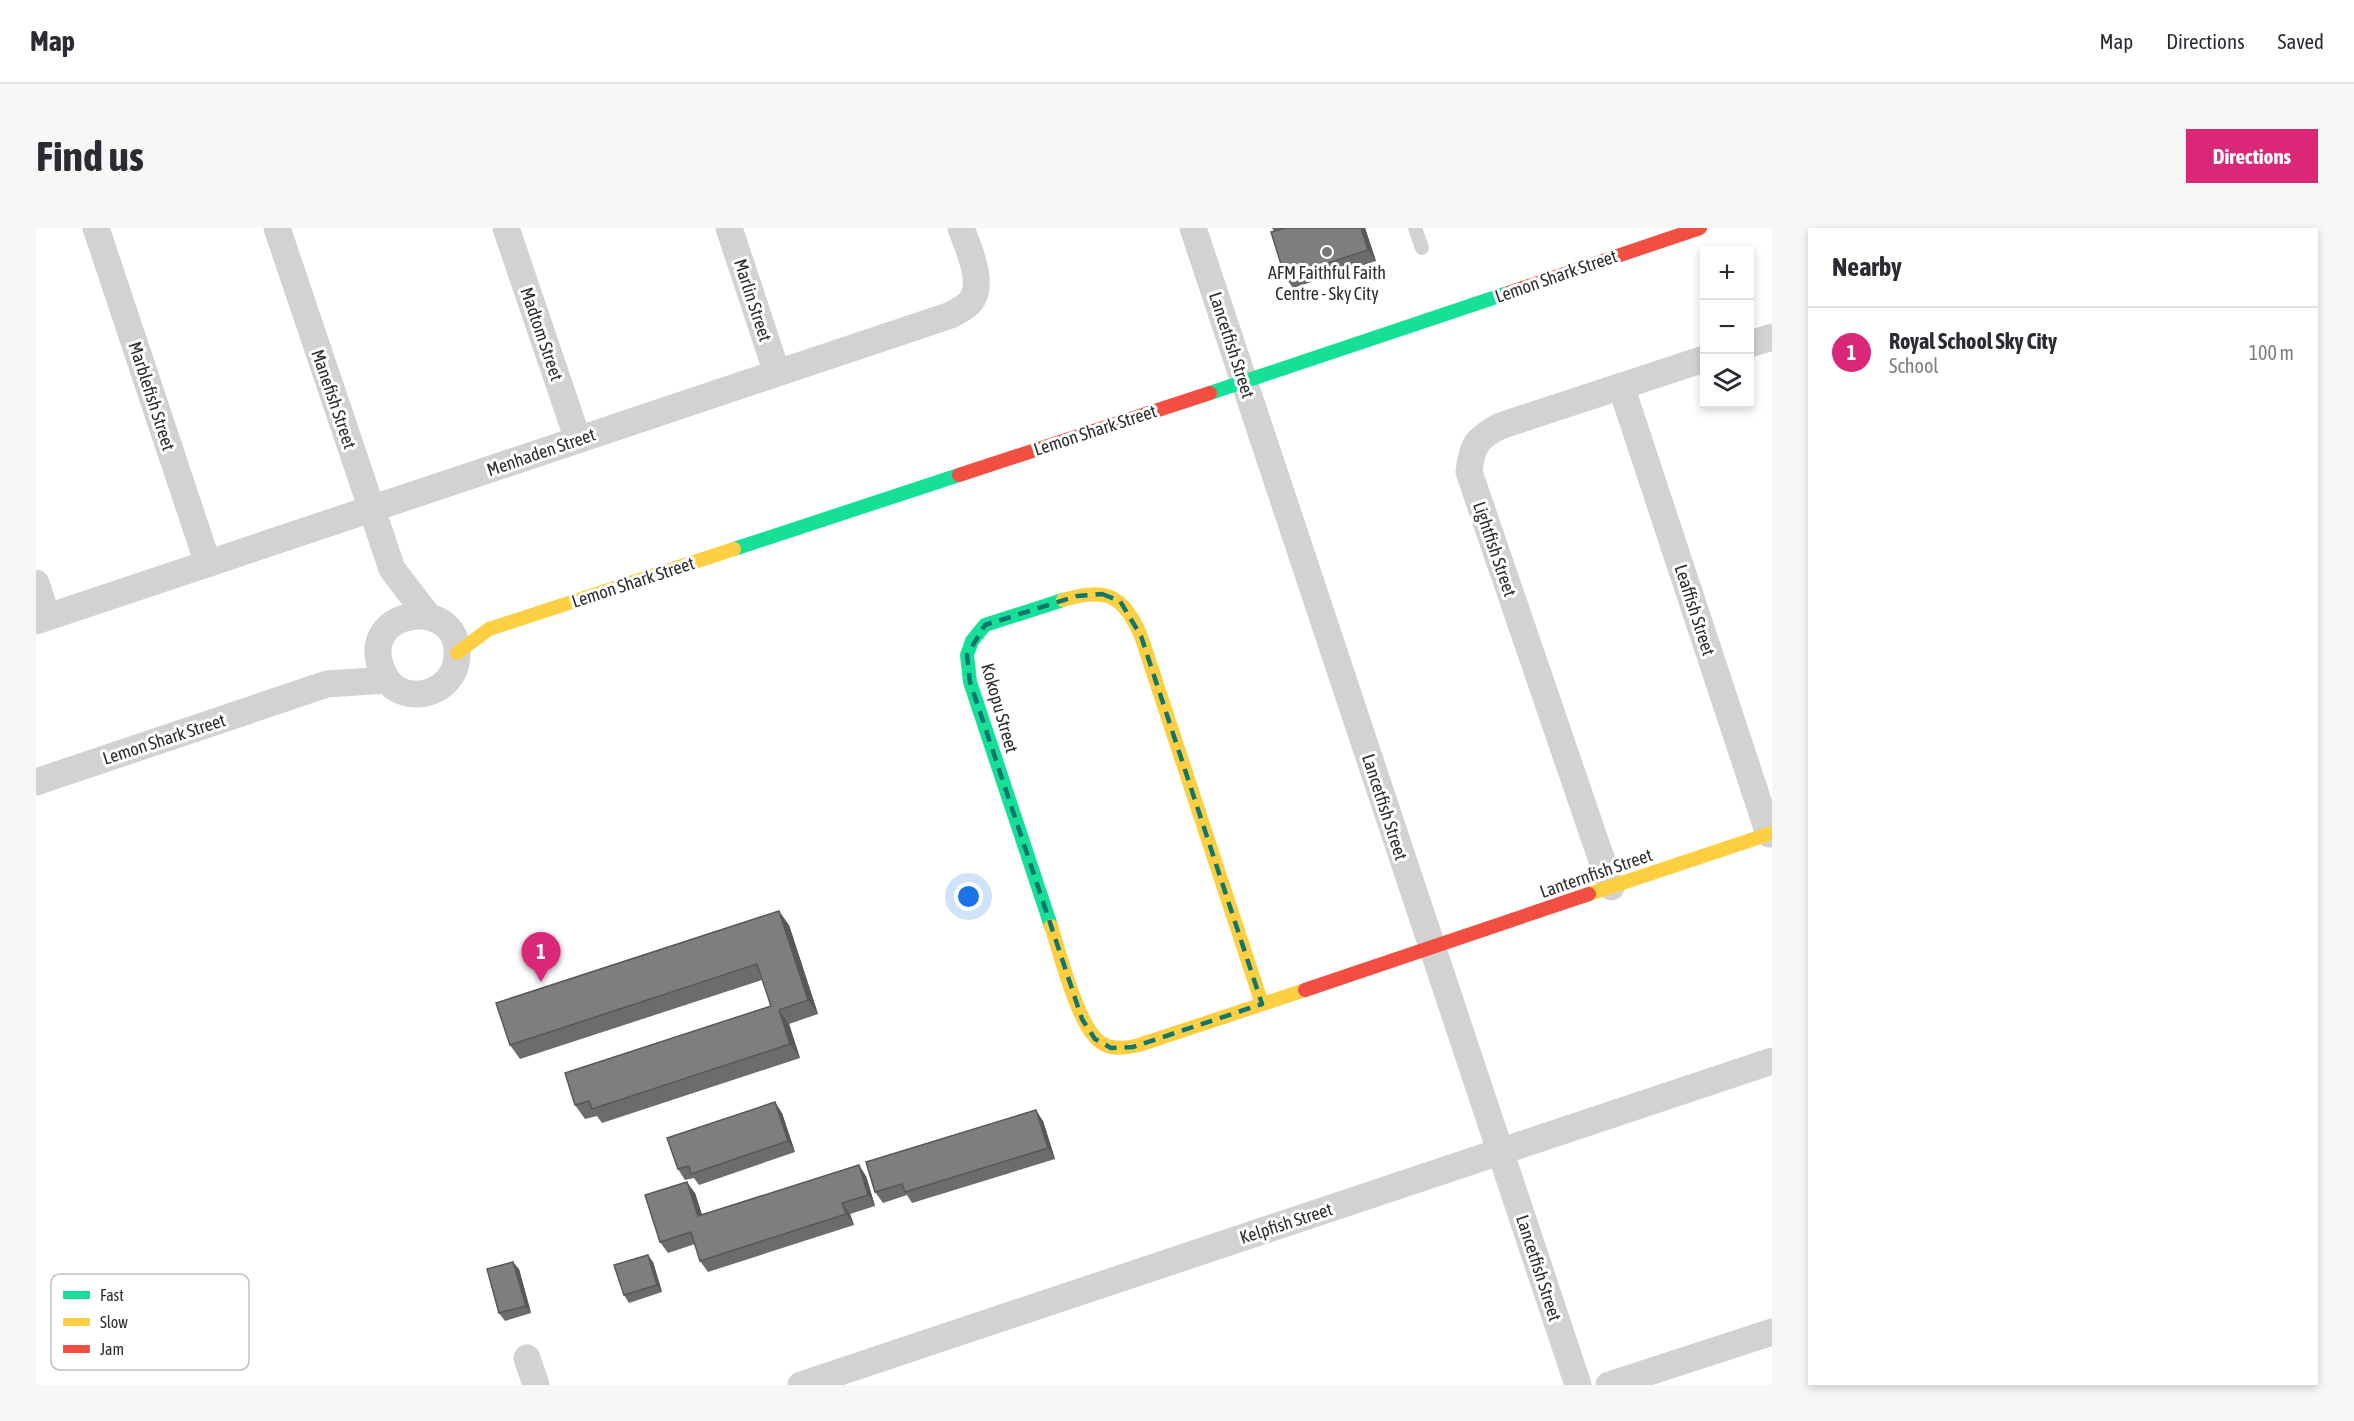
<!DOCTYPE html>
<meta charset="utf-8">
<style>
:root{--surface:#fff;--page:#f7f7f7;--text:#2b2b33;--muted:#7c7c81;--line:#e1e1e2;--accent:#db2777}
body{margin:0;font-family:"Asap Condensed",sans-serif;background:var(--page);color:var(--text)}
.controls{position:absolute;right:18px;top:18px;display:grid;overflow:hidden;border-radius:0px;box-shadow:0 3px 9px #0003}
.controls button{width:54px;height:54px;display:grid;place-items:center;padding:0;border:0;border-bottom:2px solid var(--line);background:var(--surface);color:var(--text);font:30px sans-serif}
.you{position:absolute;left:933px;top:669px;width:21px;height:21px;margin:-15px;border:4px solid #fff;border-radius:50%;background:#1a73e8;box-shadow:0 0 0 9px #1a73e833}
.badge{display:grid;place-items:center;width:39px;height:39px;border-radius:50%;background:var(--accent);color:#fff;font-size:20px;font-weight:700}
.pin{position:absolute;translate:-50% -50px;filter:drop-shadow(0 2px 3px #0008)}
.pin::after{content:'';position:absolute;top:32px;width:21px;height:18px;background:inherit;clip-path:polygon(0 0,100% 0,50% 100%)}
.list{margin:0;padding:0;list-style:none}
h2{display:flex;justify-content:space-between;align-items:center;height:78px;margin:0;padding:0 24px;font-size:26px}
h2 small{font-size:20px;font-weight:400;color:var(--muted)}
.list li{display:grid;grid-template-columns:39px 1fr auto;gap:18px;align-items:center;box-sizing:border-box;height:90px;padding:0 24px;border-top:2px solid var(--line)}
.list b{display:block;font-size:22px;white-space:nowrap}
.list p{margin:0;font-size:20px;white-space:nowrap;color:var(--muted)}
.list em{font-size:20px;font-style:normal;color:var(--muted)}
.icon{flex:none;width:33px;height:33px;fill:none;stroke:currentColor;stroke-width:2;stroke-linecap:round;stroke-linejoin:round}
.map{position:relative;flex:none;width:1736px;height:1157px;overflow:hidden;border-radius:0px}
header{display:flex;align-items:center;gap:36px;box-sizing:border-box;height:84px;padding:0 30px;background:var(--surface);border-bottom:2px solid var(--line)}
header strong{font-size:28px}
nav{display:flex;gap:33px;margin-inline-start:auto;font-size:21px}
.intro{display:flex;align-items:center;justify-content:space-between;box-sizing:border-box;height:144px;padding:0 36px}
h1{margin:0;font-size:42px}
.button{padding:15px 27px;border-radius:0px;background:var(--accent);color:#fff;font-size:21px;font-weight:700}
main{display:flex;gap:36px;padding:0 36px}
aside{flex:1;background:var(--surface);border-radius:0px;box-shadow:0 3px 9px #0003}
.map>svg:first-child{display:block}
</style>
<header>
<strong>Map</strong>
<nav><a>Map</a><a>Directions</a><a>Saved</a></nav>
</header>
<div class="intro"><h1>Find us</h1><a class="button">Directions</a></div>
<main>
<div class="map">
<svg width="1736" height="1157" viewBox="0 0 1736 1157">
<rect width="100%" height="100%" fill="#fff"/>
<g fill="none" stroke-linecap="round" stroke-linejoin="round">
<!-- lane -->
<path stroke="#d2d2d2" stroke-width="14" d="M1379 0 1386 20"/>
<!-- street -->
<path stroke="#d2d2d2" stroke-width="27" d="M60 0 172 336
M241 0 356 341 392 388
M470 0 542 212
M693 0 741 145
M1157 0 1542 1157
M1714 116 1736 109
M1585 158 1733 606
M0 355 11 389
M0 393 915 87C920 84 926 81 931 77 952 60 932 20 925 0
M0 554 291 456 351 452C354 455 357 459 361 461 383 474 415 461 420 435 434 363 308 378 351 452
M1575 659 1433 244C1436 217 1440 211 1464 198L1668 131
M491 1130 500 1157
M765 1157 1736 833
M1573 1157 1736 1104"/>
<!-- fast -->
<path stroke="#16e098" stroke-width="14" d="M1174 165 1475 64
M698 321 923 247
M1015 698 934 454 931 427 936 413 949 397 1027 372"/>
<!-- slow -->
<path stroke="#ffcf43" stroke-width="14" d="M1027 372C1071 359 1087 367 1105 408L1226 776
M421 425 453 401 698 321
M1553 666 1736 605
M1015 698C1024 725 1043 804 1067 816 1078 822 1091 820 1103 817L1269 762"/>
<!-- jam -->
<path stroke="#f24e42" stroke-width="14" d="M1475 64 1664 0
M923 247 1174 165
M1269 762 1553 666"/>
</g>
<!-- wall -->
<path fill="#6c6c6c" d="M1236 0H1329L1340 33 1257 60 1249 49 1238 3Z
M753 697 782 786 753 796 764 830 566 895 561 888 549 891 539 877 735 778 726 752 484 831 474 817Z
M746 885 759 924 663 957 658 950 649 952 642 941Z
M1007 893 1019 931 876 975 871 967 847 975 839 964Z
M830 948 839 978 814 986 818 997 672 1044 664 1033 659 1016 632 1025 624 1014 659 965 666 987Z
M617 1034 626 1064 593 1075 588 1067Z
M483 1041 495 1085 469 1093 463 1085Z"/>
<!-- shaded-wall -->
<path fill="#585858" d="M1325 0H1329L1340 33 1332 22Z
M743 683 753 697 782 786 772 772Z
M743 782 753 796 764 830 754 816Z
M739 874 746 885 759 924 752 913Z
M1000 882 1007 893 1019 931 1012 920Z
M823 937 830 948 839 978 832 967Z
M651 954 659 965 670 999 662 988Z
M806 975 814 986 818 997 810 986Z
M612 1027 617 1034 626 1064 621 1057Z
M477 1034 483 1041 495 1085 490 1078Z"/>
<!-- building -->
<path fill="#7e7e7e" stroke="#585858" stroke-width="1.5" d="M1249 0H1325L1332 22 1249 49 1235 4Z
M743 683 772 772 743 782 754 816 556 881 553 873 539 877 529 845 735 778 721 736 474 817 460 775Z
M739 874 752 913 655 946 653 938 642 941 631 910Z
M1000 882 1012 920 869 964 866 956 839 964 830 934Z
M823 937 832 967 806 975 810 986 664 1033 655 1004 624 1014 609 967 651 954 662 988Z
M612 1027 621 1057 588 1067 578 1037Z
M477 1034 490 1078 463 1085 451 1041Z"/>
<!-- marked area -->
<path fill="none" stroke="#0f766e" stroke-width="4.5" stroke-dasharray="12 8" stroke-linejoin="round" d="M1066 366 1084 373 1105 408 1226 776 1097 819 1075 820 1059 811 1046 791 934 454 931 427 949 397 1041 368Z"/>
<!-- markers -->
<circle fill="#767676" stroke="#fff" stroke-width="2" cx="1291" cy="24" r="6"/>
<g text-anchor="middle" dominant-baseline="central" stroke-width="6" stroke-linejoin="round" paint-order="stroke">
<!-- poi labels -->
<g font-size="18" fill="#2d2d2d" stroke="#fff">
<text x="1291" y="44">AFM Faithful Faith<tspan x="1291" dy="21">Centre - Sky City</tspan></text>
</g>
<!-- street labels -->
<g font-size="18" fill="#2d2d2d" stroke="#fff">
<text transform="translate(1520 48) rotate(-19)">Lemon Shark Street</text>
<text transform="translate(717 72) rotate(72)">Marlin Street</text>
<text transform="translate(506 106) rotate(71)">Madtom Street</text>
<text transform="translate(1196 117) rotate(72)">Lancetfish Street</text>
<text transform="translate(116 168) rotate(72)">Marblefish Street</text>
<text transform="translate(298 171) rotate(71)">Manefish Street</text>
<text transform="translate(1059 202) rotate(-18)">Lemon Shark Street</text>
<text transform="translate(505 224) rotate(-19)">Menhaden Street</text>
<text transform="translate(1459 321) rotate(71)">Lightfish Street</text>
<text transform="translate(597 354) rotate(-18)">Lemon Shark Street</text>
<text transform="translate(1659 382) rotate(72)">Leaffish Street</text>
<text transform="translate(964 480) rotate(74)">Kokopu Street</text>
<text transform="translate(128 511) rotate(-18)">Lemon Shark Street</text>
<text transform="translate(1349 579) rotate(72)">Lancetfish Street</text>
<text transform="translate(1560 645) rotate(-19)">Lanternfish Street</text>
<text transform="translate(1250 995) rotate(-18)">Kelpfish Street</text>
<text transform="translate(1503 1040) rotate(72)">Lancetfish Street</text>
</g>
</g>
<!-- legend -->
<rect x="15" y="1046" width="198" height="96" rx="9" fill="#fff" stroke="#c0c0c0" stroke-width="1.5"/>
<rect x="27" y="1063" width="27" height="8" fill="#16e098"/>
<rect x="27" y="1090" width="27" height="8" fill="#ffcf43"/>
<rect x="27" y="1117" width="27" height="8" fill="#f24e42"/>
<g font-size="16" fill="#2d2d2d">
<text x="64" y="1073">Fast</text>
<text x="64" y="1100">Slow</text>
<text x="64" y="1127">Jam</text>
</g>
</svg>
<div class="controls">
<button>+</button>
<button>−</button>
<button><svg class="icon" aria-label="layers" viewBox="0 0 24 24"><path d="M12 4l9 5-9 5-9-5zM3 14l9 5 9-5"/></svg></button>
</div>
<div class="you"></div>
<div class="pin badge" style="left:505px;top:754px">1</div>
</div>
<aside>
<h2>Nearby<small></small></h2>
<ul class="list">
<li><span class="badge">1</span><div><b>Royal School Sky City</b><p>School</p></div><em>100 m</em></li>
</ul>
</aside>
</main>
